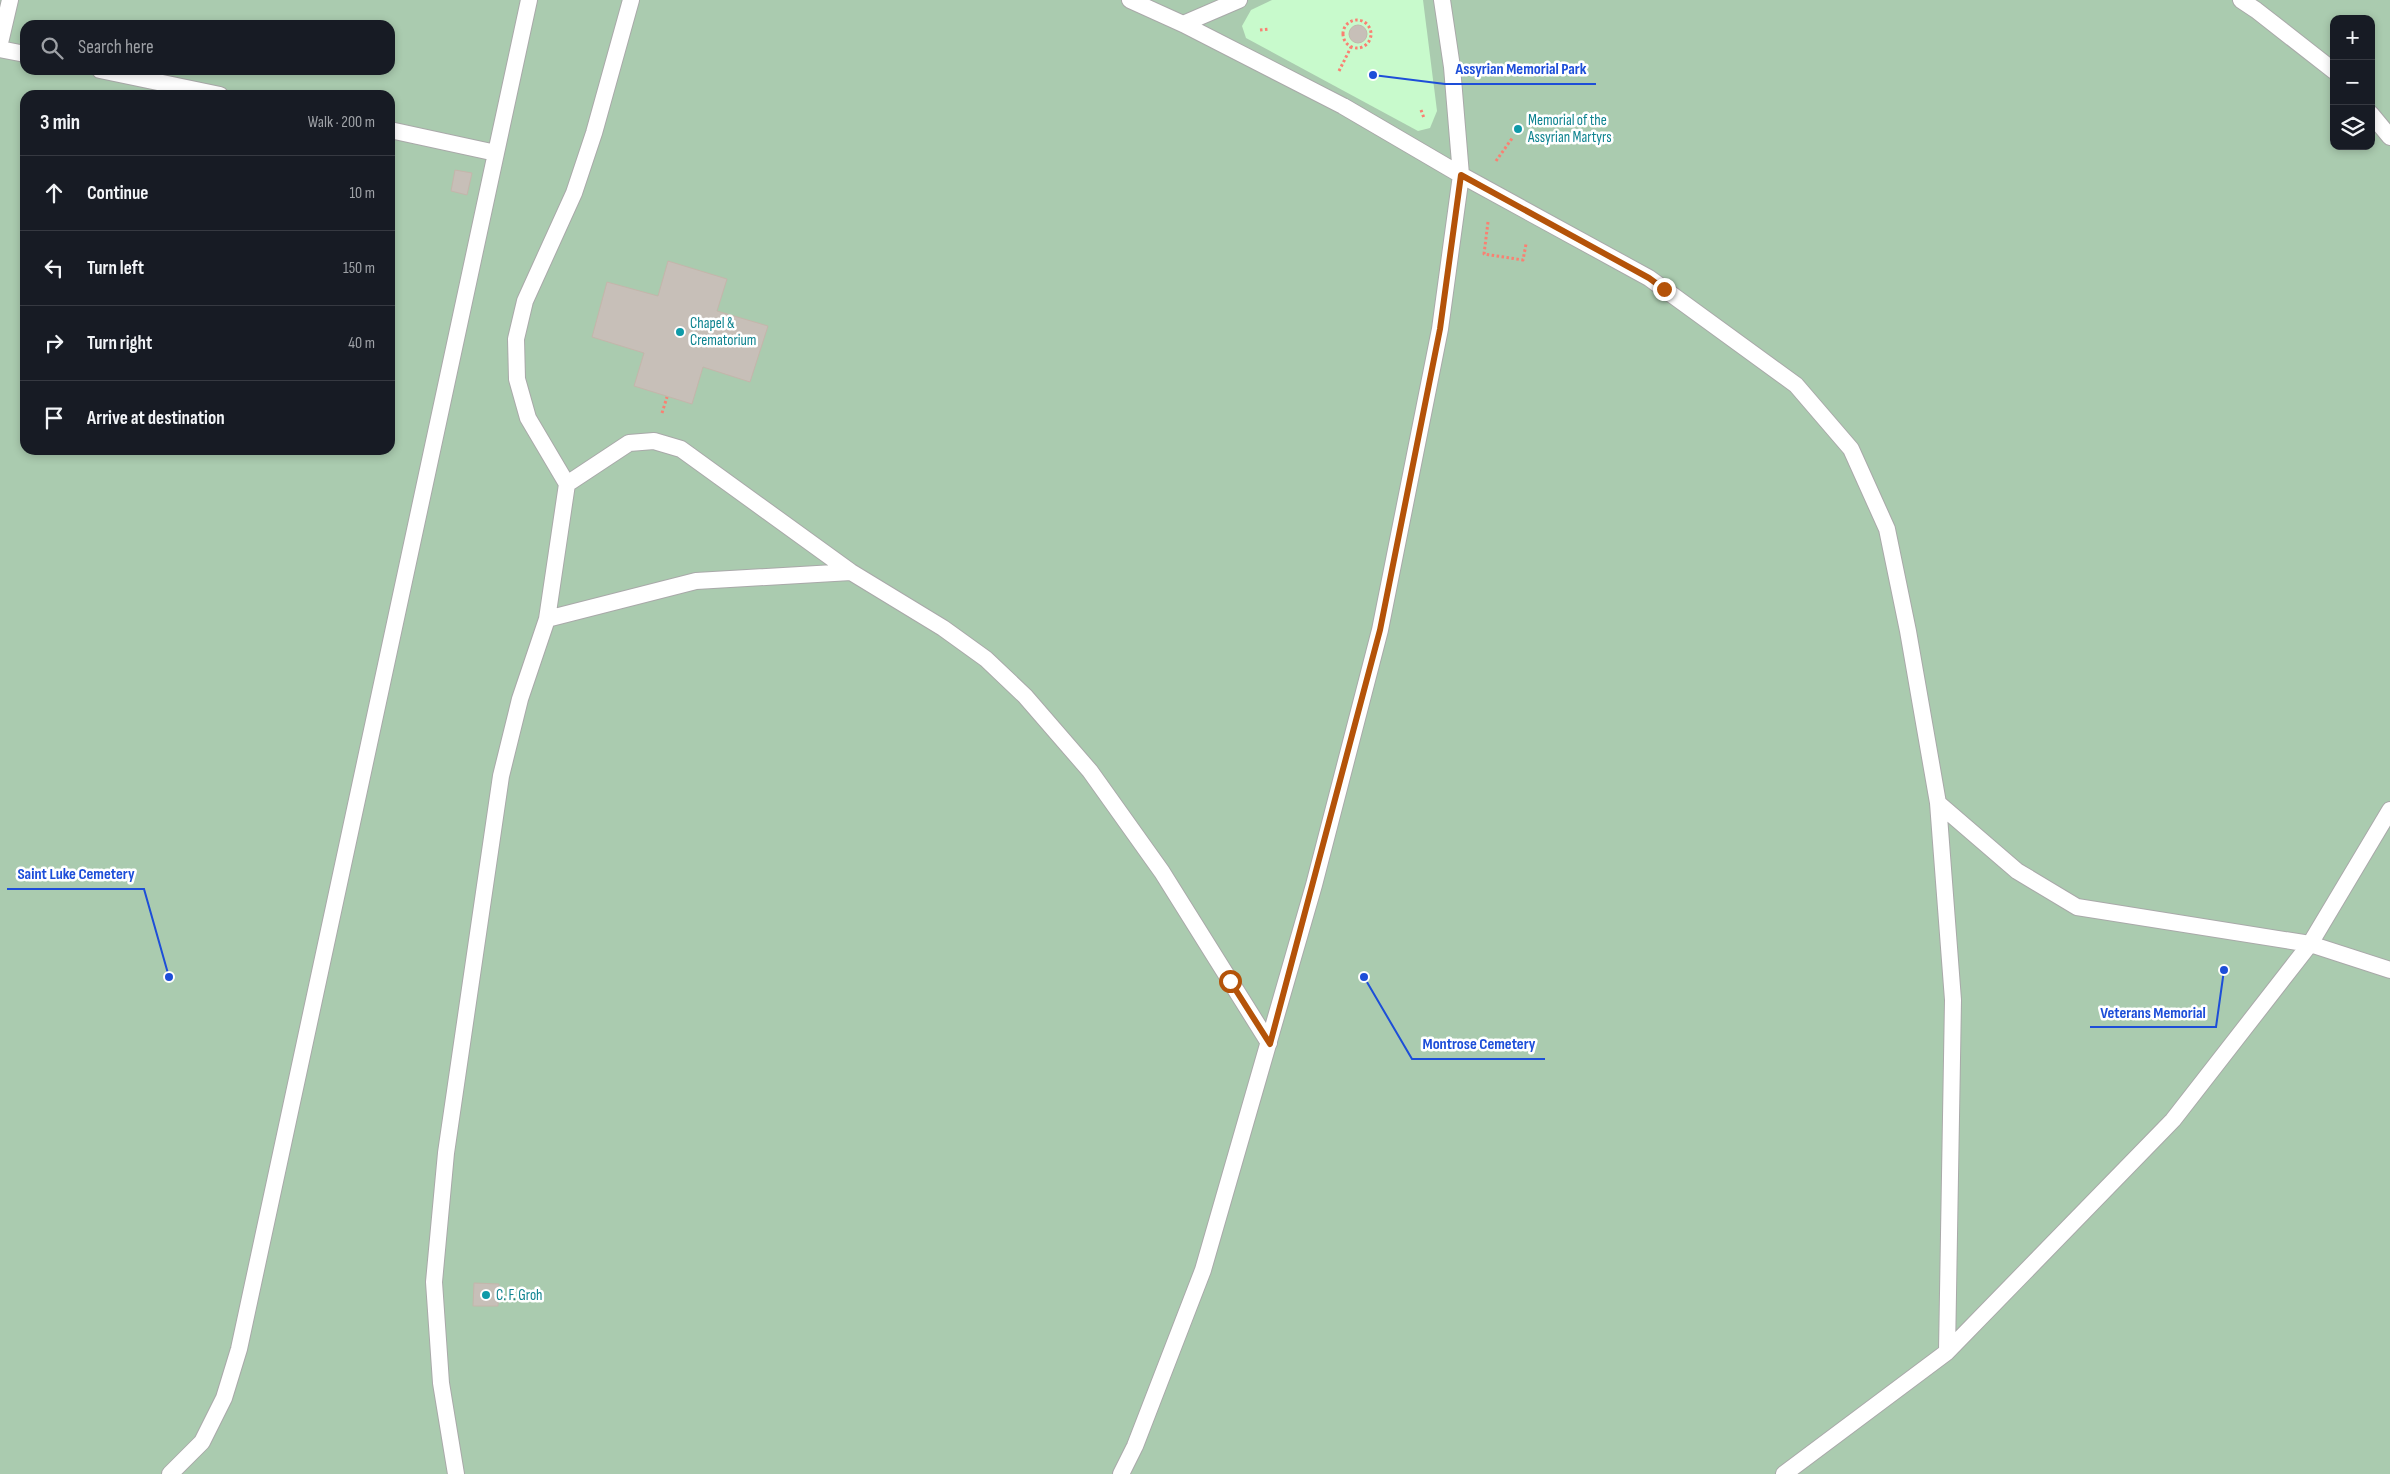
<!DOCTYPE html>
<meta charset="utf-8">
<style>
:root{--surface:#171b24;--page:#242831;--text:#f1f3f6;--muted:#9ea1a6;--line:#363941}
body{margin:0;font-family:"Sofia Sans Condensed",sans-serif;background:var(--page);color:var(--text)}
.controls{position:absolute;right:15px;top:15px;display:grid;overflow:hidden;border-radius:10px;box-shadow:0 2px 8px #0003}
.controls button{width:45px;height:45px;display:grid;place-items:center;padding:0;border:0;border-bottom:1px solid var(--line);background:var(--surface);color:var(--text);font:25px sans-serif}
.stop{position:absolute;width:15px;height:15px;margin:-11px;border:4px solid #b45309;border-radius:50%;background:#fff}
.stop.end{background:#b45309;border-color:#fff;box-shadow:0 1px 5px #0008}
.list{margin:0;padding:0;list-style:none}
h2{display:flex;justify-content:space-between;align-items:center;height:65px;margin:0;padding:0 20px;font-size:21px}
h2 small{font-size:16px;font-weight:400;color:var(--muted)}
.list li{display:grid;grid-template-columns:32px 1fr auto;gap:15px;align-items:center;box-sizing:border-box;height:75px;padding:0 20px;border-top:1px solid var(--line)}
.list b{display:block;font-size:19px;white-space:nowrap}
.list em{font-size:16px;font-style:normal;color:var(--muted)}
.icon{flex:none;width:28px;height:28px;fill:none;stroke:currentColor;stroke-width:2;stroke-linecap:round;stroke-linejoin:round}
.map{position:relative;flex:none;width:2390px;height:1474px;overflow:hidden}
.search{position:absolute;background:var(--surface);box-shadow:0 2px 8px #0003;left:20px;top:20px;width:375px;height:55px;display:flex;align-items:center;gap:12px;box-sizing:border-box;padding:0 18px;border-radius:15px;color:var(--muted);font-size:19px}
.panel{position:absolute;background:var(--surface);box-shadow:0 2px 8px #0003;left:20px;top:90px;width:375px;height:365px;border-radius:15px}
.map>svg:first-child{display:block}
</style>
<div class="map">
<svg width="2390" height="1474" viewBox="0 0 2390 1474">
<rect width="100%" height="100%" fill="#f2efe9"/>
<!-- cemetery -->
<path fill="#aacbaf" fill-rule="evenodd" d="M0 0H2390V1474H0ZM2334 19H2371V146H2334ZM25 25H390V70H25ZM25 95H390V450H25Z"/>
<!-- park -->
<path fill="#c8facc" d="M1272 0H1423L1437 111 1430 128 1418 131 1246 38 1242 26 1251 10Z"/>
<!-- building -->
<path fill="#c7bfb8" stroke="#c4b6ab" d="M1349 34a9 9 0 1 1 18 0a9 9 0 1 1-18 0Z
M455 170 472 173 467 195 451 191Z
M668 261 727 279 717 311 768 326 750 382 703 367 692 404 634 386 644 353 592 337 607 282 658 296Z
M474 1283 499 1284 498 1306H473Z"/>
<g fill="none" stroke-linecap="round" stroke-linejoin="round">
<!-- service casing -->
<g stroke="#a9a9a9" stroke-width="18">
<path id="service" d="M1130 0 1183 24 1343 106 1461 175 1649 278 1796 385 1851 449 1887 529 1908 631 1938 803 1953 1000 1947 1352
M2241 0 2256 10 2334 71
M1183 24 1239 0
M0 43 10 0
M0 49 25 54
M100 70 220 95
M2371 114 2390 137
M390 130 496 153 529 0
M567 484 629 443 654 441 681 449 851 572 943 628 986 659 1025 696 1090 771 1162 872 1269 1043
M547 619 696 581 851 572
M1938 803 2017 871 2077 907 2310 944 2390 970
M170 1474 202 1442 224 1398 239 1349 496 153
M456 1474 441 1383 434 1282 446 1153 501 776 520 699 547 619 567 484 528 418 517 379 516 339 525 301 574 193 594 133 631 0
M1121 1474 1135 1446 1203 1270 1314 885 1380 630 1440 329 1461 175 1452 67 1442 0
M1784 1474 1947 1352 2173 1120 2310 944 2390 810"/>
</g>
<!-- path -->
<path stroke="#fa8072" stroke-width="3" stroke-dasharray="2.5 2.5" stroke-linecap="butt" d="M1343 34a14 14 0 1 1 28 0a14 14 0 1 1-28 0Z
M1260 30 1269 29
M1339 71 1351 47
M1421 110 1424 118
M1496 161 1513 137
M1488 222 1484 254 1523 260 1526 244
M662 413 667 397"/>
<!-- service -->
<use href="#service" stroke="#fff" stroke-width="16"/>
</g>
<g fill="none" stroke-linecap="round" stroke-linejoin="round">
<!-- route -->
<path stroke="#b45309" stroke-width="6" d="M1230 981 1270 1044 1380 630 1440 329 1461 175 1649 278 1664 289"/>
</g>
<!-- markers -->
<g fill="#0f9aa8" stroke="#fff" stroke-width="2">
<circle cx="1518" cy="129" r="5"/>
<circle cx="680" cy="332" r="5"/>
<circle cx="486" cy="1295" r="5"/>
</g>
<g text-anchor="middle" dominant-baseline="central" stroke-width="5" stroke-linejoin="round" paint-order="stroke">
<!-- culture labels -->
<g font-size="15" fill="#0d838f" stroke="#fff" text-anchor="start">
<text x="1528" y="120">Memorial of the<tspan x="1528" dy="17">Assyrian Martyrs</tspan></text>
<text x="690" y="323">Chapel &amp;<tspan x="690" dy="17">Crematorium</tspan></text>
<text x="496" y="1295">C. F. Groh</text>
</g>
</g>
<!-- callouts -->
<path fill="none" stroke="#1d4ed8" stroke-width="2" d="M1373 75L1445 84H1596M169 977L144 889H7M2224 970L2216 1027H2090M1364 977L1412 1059H1545"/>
<g fill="#1d4ed8" stroke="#fff" stroke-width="2">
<circle cx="1373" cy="75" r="5"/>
<circle cx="169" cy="977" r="5"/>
<circle cx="2224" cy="970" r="5"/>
<circle cx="1364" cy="977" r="5"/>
</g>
<g font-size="16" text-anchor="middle" font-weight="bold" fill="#1d4ed8" stroke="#fff" stroke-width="5" stroke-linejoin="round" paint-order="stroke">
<text x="1521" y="74">Assyrian Memorial Park</text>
<text x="76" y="879">Saint Luke Cemetery</text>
<text x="2153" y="1018">Veterans Memorial</text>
<text x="1479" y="1049">Montrose Cemetery</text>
</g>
</svg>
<div class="controls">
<button>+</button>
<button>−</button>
<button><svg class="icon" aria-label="layers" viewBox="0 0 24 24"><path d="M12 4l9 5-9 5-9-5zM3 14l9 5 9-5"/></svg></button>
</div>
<div class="stop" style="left:1230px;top:981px"></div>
<div class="stop end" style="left:1664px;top:289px"></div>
<div class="search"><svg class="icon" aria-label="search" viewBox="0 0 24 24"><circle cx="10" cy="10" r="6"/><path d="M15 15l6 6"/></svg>Search here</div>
<section class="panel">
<h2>3 min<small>Walk · 200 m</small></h2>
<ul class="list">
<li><svg class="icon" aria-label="ahead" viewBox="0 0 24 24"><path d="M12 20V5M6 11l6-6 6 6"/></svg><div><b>Continue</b></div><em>10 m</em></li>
<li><svg class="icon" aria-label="left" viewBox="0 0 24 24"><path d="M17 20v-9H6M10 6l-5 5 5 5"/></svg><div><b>Turn left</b></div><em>150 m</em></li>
<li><svg class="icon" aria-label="right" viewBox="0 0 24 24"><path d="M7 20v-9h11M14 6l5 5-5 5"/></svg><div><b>Turn right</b></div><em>40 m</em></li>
<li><svg class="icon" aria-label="arrive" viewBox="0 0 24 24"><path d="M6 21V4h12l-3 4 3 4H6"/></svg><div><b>Arrive at destination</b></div></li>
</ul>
</section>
</div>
